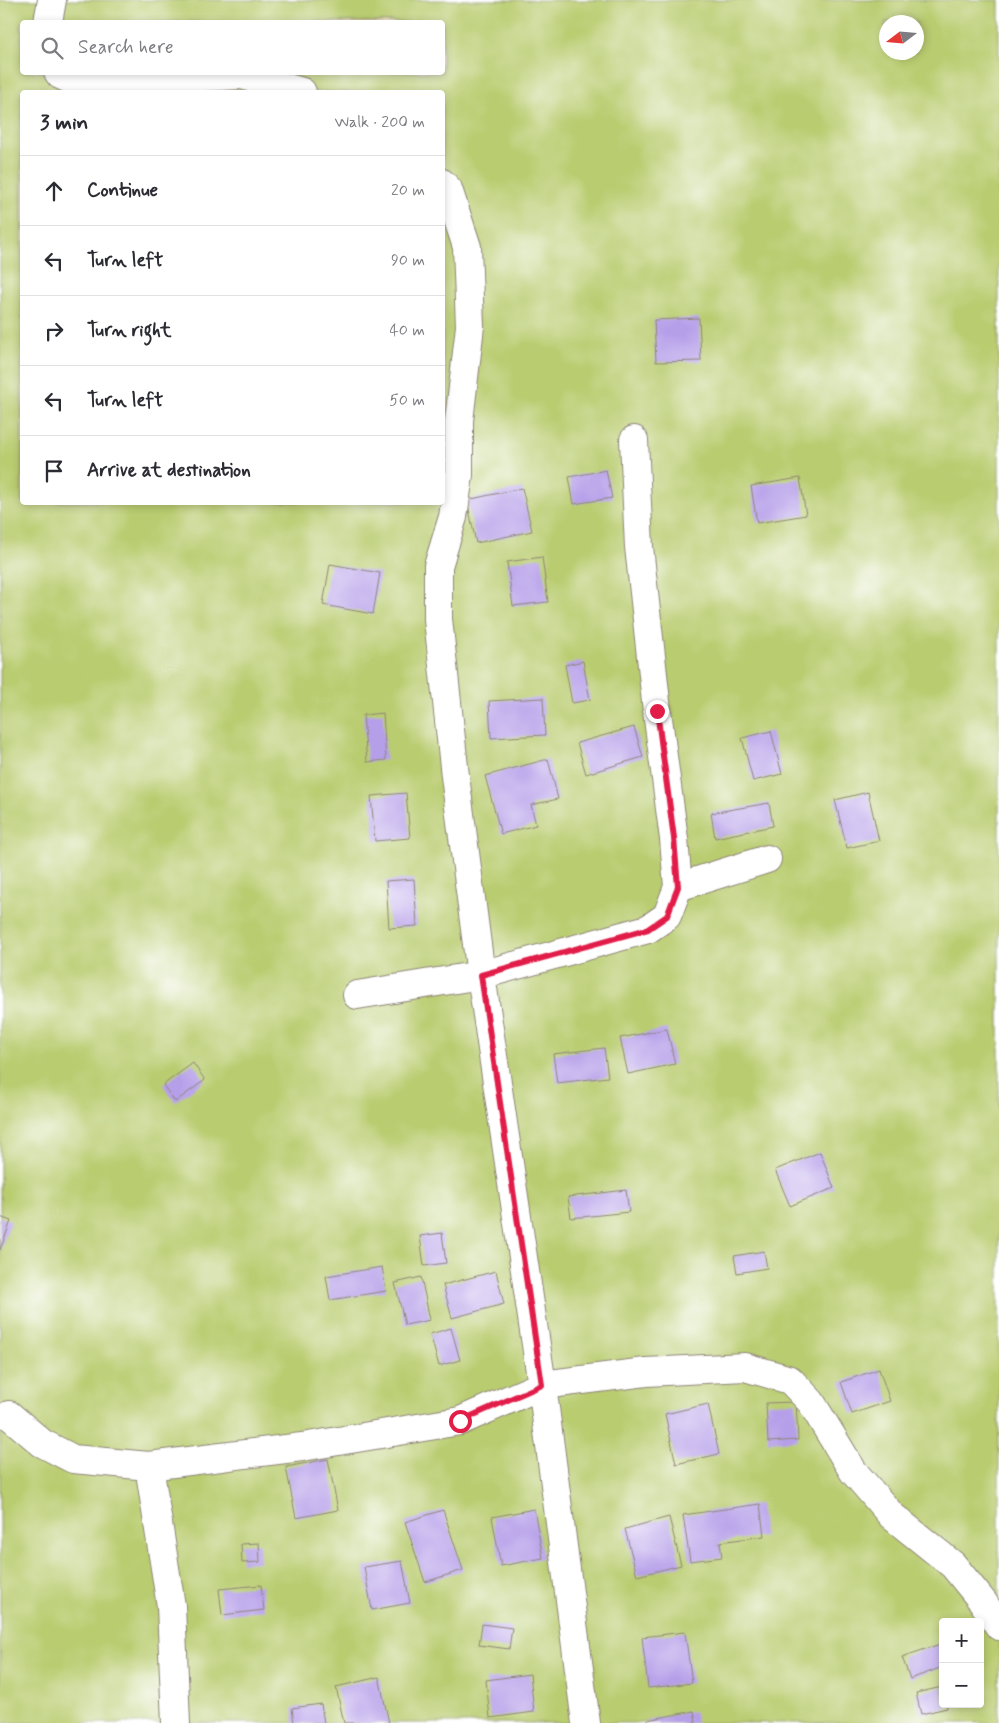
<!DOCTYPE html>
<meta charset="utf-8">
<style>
:root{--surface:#fff;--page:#f2f2f3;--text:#2b2b33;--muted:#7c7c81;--line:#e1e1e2}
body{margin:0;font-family:Mynerve,sans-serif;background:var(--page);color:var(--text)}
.controls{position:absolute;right:15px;bottom:15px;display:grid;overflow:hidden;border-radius:5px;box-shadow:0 2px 8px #0003}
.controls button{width:45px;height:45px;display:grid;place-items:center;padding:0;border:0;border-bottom:1px solid var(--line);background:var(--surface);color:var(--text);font:25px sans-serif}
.compass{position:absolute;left:879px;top:15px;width:45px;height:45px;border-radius:50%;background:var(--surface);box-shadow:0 2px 8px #0003;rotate:254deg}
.stop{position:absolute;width:15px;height:15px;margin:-11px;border:4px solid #e11d48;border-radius:50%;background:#fff}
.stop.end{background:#e11d48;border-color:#fff;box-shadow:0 1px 5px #0008}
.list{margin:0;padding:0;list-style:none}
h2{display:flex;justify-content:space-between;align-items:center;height:65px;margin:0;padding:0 20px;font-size:21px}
h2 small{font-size:16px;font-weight:400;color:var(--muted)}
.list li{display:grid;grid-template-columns:32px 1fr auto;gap:15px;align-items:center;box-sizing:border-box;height:70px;padding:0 20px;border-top:1px solid var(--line)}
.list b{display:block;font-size:19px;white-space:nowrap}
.list em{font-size:16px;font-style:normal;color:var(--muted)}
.icon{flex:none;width:28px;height:28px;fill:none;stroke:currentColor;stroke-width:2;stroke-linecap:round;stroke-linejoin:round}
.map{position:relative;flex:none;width:999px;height:1723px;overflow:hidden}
.search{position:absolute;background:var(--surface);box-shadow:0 2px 8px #0003;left:20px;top:20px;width:425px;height:55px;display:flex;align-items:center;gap:12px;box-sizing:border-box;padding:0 18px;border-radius:5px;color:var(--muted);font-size:19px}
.panel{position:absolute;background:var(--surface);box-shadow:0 2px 8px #0003;left:20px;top:90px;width:425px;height:415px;border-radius:5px}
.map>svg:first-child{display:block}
</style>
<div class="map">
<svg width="999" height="1723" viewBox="0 0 999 1723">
<rect width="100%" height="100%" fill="#fff"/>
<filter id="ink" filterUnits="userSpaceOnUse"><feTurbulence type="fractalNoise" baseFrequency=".02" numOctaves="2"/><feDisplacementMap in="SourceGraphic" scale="10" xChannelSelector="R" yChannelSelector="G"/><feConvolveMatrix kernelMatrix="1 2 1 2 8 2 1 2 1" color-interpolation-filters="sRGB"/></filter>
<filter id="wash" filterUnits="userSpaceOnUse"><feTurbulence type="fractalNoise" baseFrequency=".0096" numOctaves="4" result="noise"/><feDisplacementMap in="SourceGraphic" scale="20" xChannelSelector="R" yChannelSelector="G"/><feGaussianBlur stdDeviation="1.12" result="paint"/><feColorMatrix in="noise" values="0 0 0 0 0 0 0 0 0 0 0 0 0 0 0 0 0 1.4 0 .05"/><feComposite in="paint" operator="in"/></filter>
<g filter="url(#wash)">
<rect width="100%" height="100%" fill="#f1dfc0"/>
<!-- green -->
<path fill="#b9cc70" stroke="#727c4e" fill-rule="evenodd" d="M0 0H999V1723H0ZM22 22H442V72H22ZM886 22H916V52H886ZM22 92H442V502H22ZM943 1622H980V1704H943Z"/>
<g id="blocks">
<!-- building -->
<path fill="#b69fe9" d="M699 318 701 361 656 362 654 320Z
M606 470 612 498 574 504 569 477Z
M800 478 806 515 757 523 751 486Z
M522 488 532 531 476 543 467 500Z
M542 557 548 602 513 606 507 562Z
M330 564 380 573 373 614 323 605Z
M583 661 590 700 572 703 565 665Z
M543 698 545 735 491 738 489 701Z
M383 713 386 760 367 762 363 715Z
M634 727 643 757 586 774 577 743Z
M771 731 782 774 753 781 742 738Z
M548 759 558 799 531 805 536 825 501 834 485 776Z
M868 792 879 841 847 848 835 800Z
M406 793 410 838 375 841 371 796Z
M769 803 773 826 715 838 711 813Z
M414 879 417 926 389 928 386 881Z
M667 1029 675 1064 628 1074 620 1038Z
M604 1048 608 1077 557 1083 553 1054Z
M193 1063 205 1080 175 1102 163 1085Z
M820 1152 834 1188 790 1206 775 1170Z
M626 1190 629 1212 571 1218 568 1197Z
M0 1217 11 1221 0 1250Z
M442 1233 446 1263 424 1266 420 1236Z
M764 1251 767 1268 737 1273 734 1256Z
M382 1267 386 1291 330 1300 326 1276Z
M496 1271 504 1304 452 1318 443 1285Z
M421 1277 430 1320 405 1325 395 1283Z
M451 1328 460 1360 439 1366 430 1334Z
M879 1369 890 1401 852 1414 841 1382Z
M796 1402 798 1440 768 1442 766 1403Z
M708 1404 719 1454 676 1464 665 1414Z
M328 1459 338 1510 296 1518 286 1467Z
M760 1504 764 1536 720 1542 722 1557 690 1561 683 1515Z
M534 1509 543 1558 501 1566 492 1517Z
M443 1510 463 1570 425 1582 405 1522Z
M669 1517 681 1565 637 1576 625 1529Z
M259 1543 260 1562 242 1563 241 1544Z
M402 1561 410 1603 372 1610 364 1567Z
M261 1585 264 1610 222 1615 219 1589Z
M482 1624 512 1628 509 1649 479 1645Z
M685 1632 692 1683 648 1688 642 1637Z
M943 1643V1667L910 1679 902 1657Z
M530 1674 534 1712 490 1718 486 1680Z
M379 1677 389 1723H344L336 1687Z
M942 1687 943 1704H947V1708L921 1714 916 1693Z
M321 1704 324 1723H294L292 1708Z
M694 1711 696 1723H647V1720Z"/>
</g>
</g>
<g filter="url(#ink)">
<use href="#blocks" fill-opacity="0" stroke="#8e8576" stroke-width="1"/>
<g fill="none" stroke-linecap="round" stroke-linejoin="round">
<!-- minor casing -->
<g stroke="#8e8576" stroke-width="30">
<path id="minor" d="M48 22 52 0
M58 72 60 75 78 83 242 75 302 92
M442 183 448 189 467 247 470 326 459 421V475L453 517 438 566V619L455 776 481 975 542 1385 586 1723
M634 440 639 547 657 711 674 839 678 887
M357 995 481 975 648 929 667 916 678 887 767 859
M9 1415 42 1443 73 1459 149 1466 302 1447 460 1421 542 1385 646 1372 745 1367 790 1380 811 1402 853 1471 892 1516 953 1565 983 1602 999 1626
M149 1466 171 1606 176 1723"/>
</g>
<!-- minor -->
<use href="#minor" stroke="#fff" stroke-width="28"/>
</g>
</g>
<g fill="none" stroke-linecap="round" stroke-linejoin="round" filter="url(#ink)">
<!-- route -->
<path stroke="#e11d48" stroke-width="6" d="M460 1421 542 1385 481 975 648 929 667 916 678 887 674 838 657 711"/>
</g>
</svg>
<div class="controls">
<button>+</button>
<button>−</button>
</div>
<svg class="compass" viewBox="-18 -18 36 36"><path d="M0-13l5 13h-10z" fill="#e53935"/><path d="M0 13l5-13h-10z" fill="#7c7c81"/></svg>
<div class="stop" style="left:460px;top:1421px"></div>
<div class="stop end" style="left:657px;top:711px"></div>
<div class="search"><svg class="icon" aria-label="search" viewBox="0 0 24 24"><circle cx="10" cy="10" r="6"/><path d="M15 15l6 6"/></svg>Search here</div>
<section class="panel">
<h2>3 min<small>Walk · 200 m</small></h2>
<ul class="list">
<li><svg class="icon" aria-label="ahead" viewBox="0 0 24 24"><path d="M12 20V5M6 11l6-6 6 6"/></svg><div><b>Continue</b></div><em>20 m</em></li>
<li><svg class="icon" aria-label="left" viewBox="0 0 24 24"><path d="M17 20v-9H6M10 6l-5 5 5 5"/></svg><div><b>Turn left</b></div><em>90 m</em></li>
<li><svg class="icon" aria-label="right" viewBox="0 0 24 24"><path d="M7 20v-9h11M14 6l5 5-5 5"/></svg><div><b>Turn right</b></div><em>40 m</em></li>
<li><svg class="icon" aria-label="left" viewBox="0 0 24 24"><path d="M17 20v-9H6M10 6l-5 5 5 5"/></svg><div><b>Turn left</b></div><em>50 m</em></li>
<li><svg class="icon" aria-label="arrive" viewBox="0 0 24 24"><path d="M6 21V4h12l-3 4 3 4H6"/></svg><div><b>Arrive at destination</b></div></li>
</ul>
</section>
</div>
